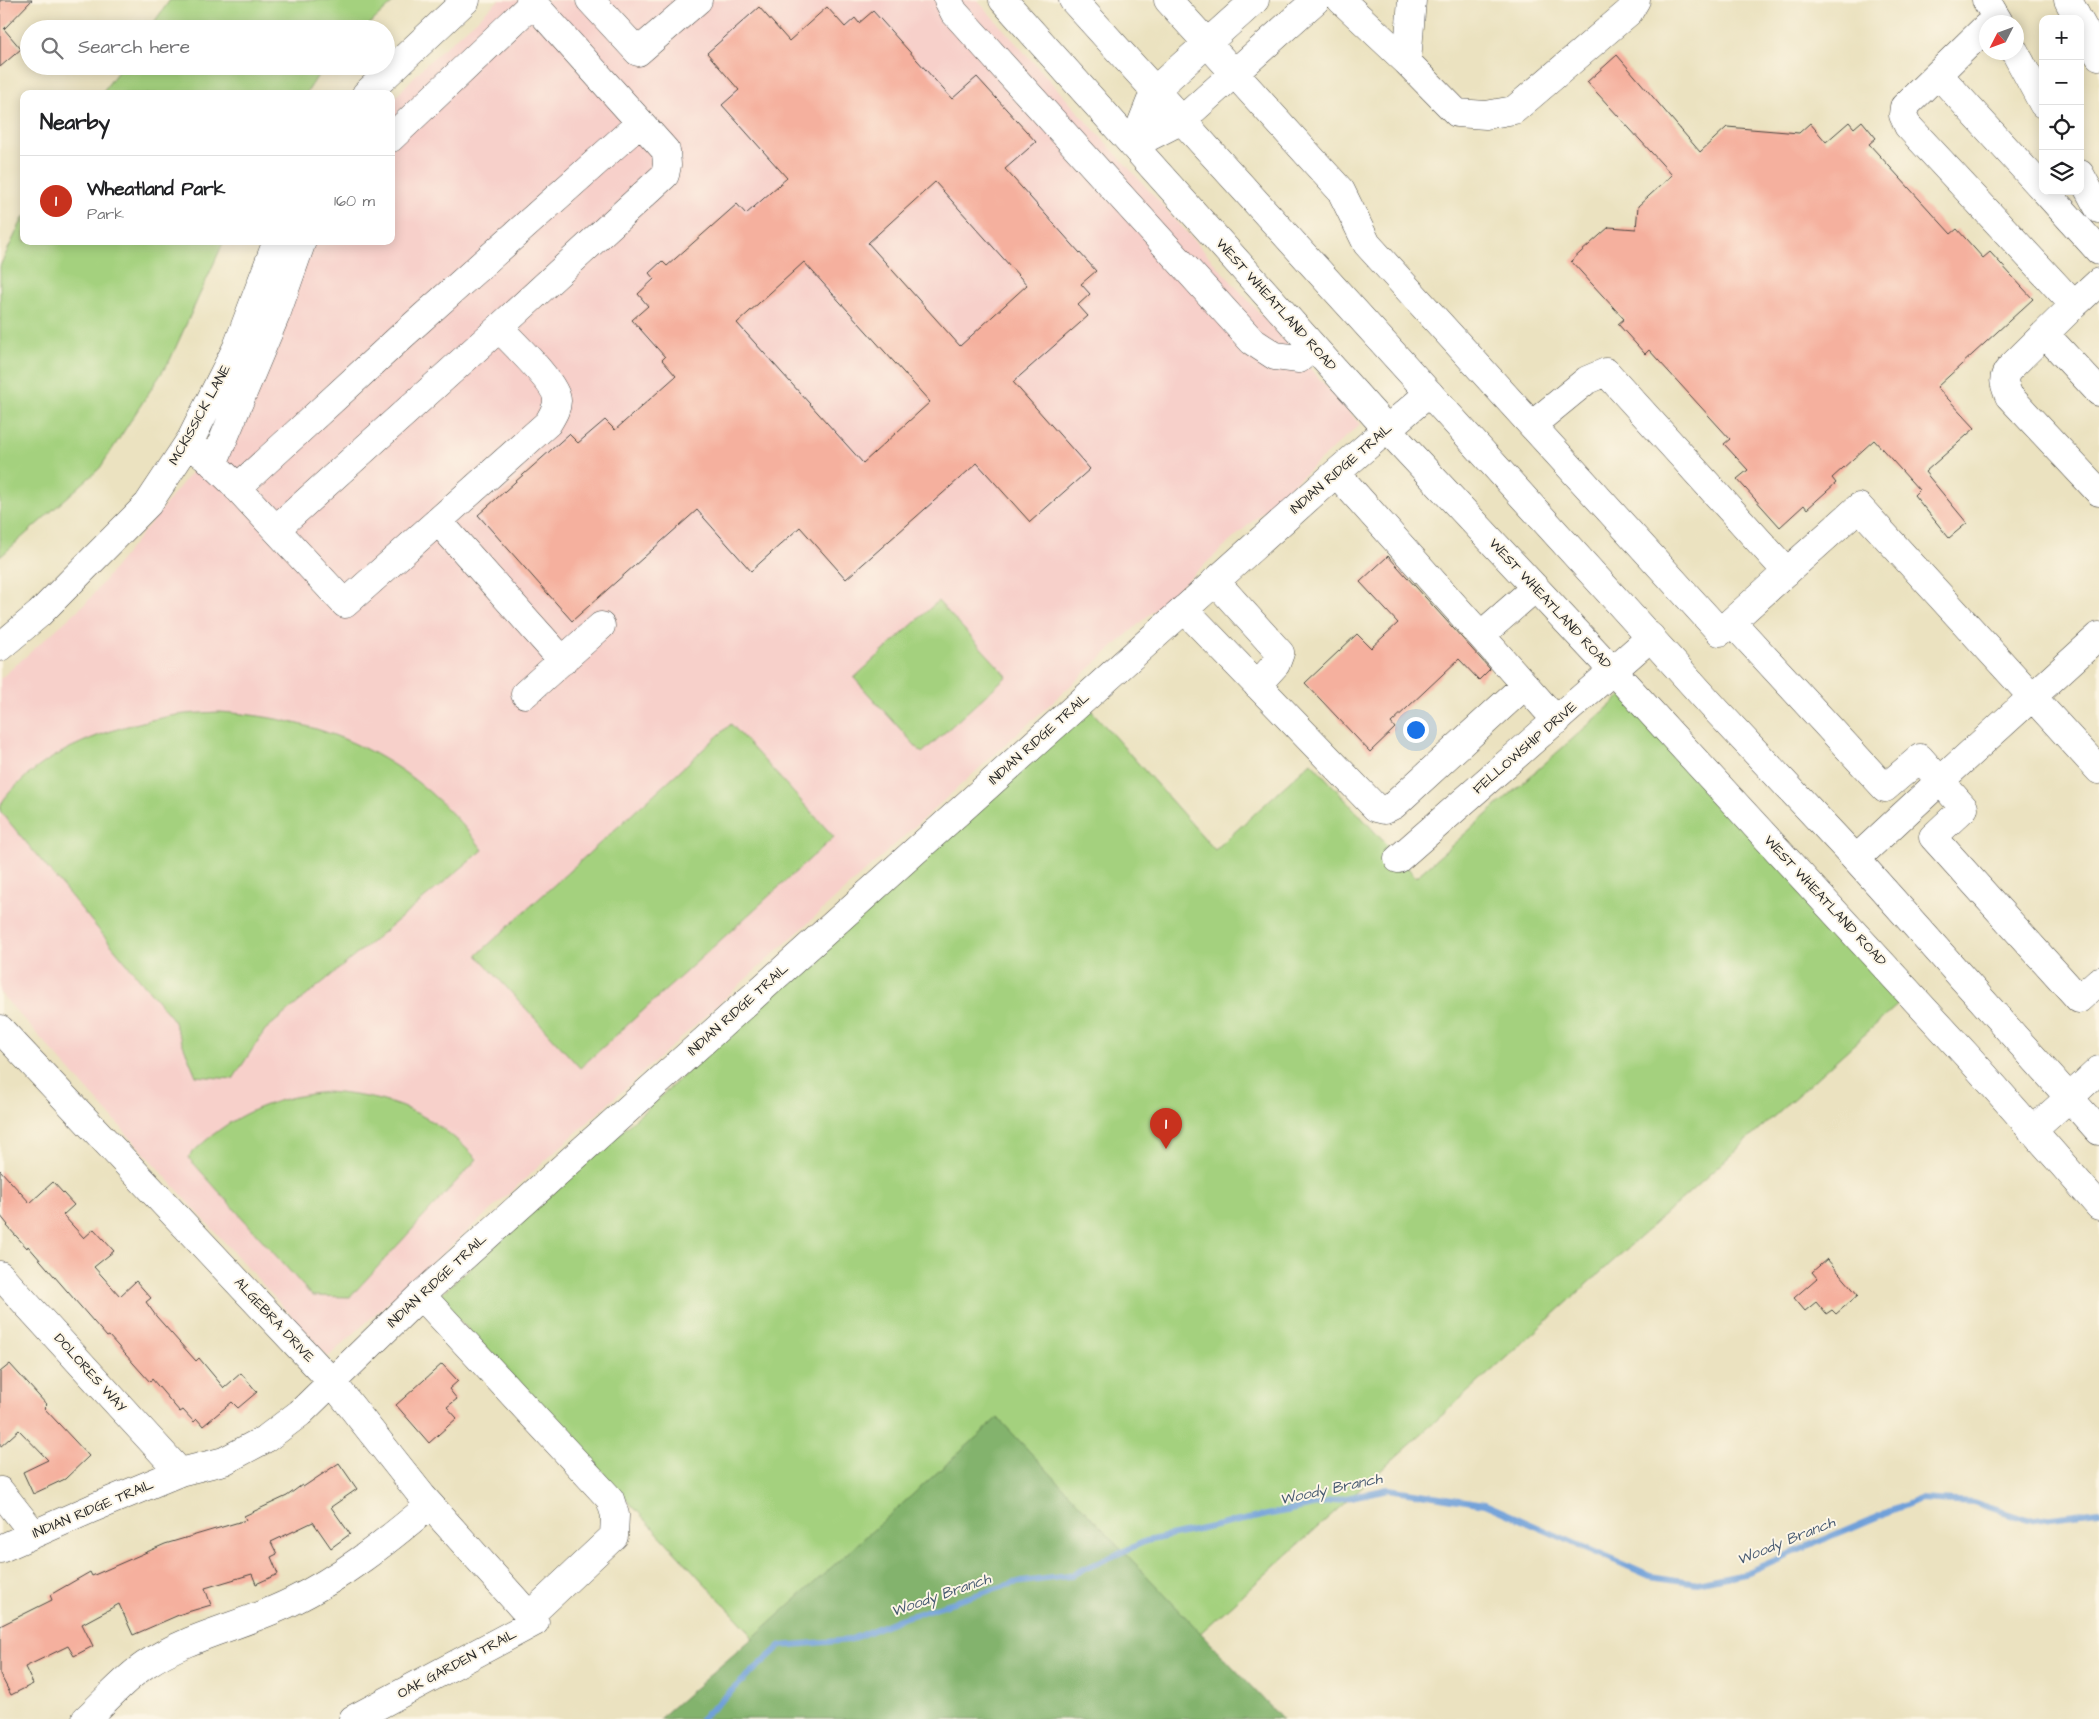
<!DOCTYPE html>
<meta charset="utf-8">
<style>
:root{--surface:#fff;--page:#f6f6f6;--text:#202124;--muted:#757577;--line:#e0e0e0;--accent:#c8321e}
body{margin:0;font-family:"Architects Daughter",sans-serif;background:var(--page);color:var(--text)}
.controls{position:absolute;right:15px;top:15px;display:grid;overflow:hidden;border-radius:10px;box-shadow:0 2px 12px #0003}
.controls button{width:45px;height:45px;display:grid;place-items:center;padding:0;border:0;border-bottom:1px solid var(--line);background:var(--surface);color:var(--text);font:25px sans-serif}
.compass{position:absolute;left:1979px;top:15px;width:45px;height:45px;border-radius:50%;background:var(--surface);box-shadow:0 2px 12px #0003;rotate:228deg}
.you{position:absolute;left:1415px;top:729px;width:18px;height:18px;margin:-12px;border:4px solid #fff;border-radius:50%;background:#1a73e8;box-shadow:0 0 0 8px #1a73e833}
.badge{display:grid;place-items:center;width:32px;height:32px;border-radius:50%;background:var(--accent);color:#fff;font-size:16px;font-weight:700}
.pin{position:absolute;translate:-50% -41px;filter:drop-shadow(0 1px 2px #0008)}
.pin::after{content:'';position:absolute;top:26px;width:18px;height:15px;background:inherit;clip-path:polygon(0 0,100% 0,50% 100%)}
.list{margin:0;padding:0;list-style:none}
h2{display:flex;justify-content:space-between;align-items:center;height:65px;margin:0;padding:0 20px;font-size:21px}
h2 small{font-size:16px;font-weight:400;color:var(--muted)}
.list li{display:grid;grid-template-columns:32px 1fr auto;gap:15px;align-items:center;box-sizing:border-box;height:90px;padding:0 20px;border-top:1px solid var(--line)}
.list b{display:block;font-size:19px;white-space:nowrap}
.list p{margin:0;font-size:16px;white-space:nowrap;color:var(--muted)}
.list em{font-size:16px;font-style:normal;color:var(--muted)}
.icon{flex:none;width:28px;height:28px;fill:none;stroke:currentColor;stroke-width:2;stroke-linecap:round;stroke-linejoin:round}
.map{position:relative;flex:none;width:2099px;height:1719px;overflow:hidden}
.search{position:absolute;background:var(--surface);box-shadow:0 2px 12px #0003;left:20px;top:20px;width:375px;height:55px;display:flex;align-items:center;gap:12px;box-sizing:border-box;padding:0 18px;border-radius:28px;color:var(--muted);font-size:19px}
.panel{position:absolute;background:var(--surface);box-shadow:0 2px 12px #0003;left:20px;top:90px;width:375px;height:155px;border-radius:10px}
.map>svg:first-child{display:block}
</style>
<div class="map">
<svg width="2099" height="1719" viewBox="0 0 2099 1719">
<rect width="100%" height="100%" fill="#fcf5e5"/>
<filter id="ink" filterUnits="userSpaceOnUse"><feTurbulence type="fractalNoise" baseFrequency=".02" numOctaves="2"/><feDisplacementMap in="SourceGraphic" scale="10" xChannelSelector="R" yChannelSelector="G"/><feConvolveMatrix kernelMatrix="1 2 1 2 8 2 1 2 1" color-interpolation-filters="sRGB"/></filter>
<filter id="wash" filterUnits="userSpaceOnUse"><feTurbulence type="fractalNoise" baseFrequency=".0096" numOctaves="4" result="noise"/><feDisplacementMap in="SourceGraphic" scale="20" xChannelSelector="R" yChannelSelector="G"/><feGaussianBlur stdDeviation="1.12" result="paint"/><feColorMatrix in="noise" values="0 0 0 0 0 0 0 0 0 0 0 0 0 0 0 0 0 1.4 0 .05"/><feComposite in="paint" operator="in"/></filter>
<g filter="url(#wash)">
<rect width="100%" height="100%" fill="#ebe2c0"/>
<!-- built -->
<path fill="#f7d0ca" d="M499 0H977L1360 424 328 1357 0 993V679L87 602 205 455 292 241H391V102L424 66Z"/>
<!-- green -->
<path fill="#a4d17e" stroke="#687e54" d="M170 0H396L364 29H149Z
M122 66H324L306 94H101Z
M24 216V241H224L170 360 100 468 0 557V266Z
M938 601 1007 676 922 753 854 678Z
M1638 681 1903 1000 1197 1636 754 1640 747 1629 438 1297 1090 709 1215 850 1311 762 1416 877Z
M219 712C331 719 415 760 483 850L265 1030 233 1079 196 1076 172 1018 0 811C0 800 12 790 19 783 60 744 122 724 177 715 190 713 205 713 219 712Z
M731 724 834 837 580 1068 477 955Z
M327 1092C391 1097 432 1112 477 1159L350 1297 312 1296 188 1157C230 1115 269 1098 327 1092Z"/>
<!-- forest -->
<path fill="#83b36d" stroke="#576f4c" d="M998 1418 1282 1719H659L756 1635Z"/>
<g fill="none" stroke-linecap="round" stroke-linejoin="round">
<!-- stream -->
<path stroke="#70a0d9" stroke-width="6" d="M701 1719 780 1646 849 1640 900 1619 1014 1583 1069 1576 1146 1541 1388 1489 1485 1504 1650 1576 1697 1583 1745 1573 1919 1499 1973 1502 2027 1520 2099 1511"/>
</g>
<g id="blocks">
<!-- building -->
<path fill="#f5b09e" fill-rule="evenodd" d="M0 0H32L4 29 21 49 0 67Z
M759 7 789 41 827 7 845 27 855 18 859 23 873 11 952 99 977 77 1036 142 1005 169 1096 271 1081 284 1090 294 1078 305 1088 316 1013 382 1090 469 1030 522 977 463 846 579 800 527 751 571 697 510 572 621 478 515 569 434 578 443 605 420 615 430 676 376 662 360 665 357 632 320 648 306 638 294 654 279 649 273 662 261 667 266 737 204 746 214 787 178 722 105 739 90 707 53ZM935 182 1027 285 960 346 868 243ZM804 262 930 402 863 463 737 323Z
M1617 55 1700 152 1727 127 1799 133 1810 123 1826 142 1849 122 1854 128 1862 121 1876 138 1869 144 1951 234 1957 229 1983 258 1990 252 2033 299 1937 387 1975 428 1925 472 1967 523 1949 538 1914 495 1919 490 1874 440 1832 478 1836 483 1807 509 1804 505 1780 527 1737 479 1748 470 1724 444 1730 439 1649 350 1645 354 1618 324 1624 319 1571 261 1609 227 1636 229 1638 206 1672 175 1587 82Z
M1388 556 1490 669 1479 680 1459 659 1391 723 1395 728 1370 752 1305 683 1357 634 1371 648 1398 623 1360 582Z
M0 1170 30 1203 53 1182 74 1205 63 1215 84 1238 94 1229 114 1251 94 1267 120 1296 136 1281 151 1298 146 1302 156 1316 196 1361 199 1358 224 1388 241 1373 257 1392 238 1408 232 1402 203 1426 197 1419 194 1422 183 1410 180 1412 152 1379 150 1382 109 1336 107 1337 28 1246 27 1248 7 1226 8 1225 0 1215Z
M1827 1259 1858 1295 1836 1314 1832 1310 1826 1314 1816 1302 1805 1311 1794 1298 1817 1278 1812 1272Z
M10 1364 47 1405 44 1408 89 1456 65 1479 33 1494 23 1472 48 1460 19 1430 0 1447V1372Z
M442 1364 458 1381 449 1389 457 1399 447 1407 457 1418 429 1443 396 1405Z
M339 1463 357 1489 331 1507 350 1534 331 1548 313 1522 271 1542 277 1554 271 1557 278 1574 256 1584 252 1574 205 1588 211 1605 181 1614 133 1635 119 1604 82 1624 93 1646 74 1656 68 1646 25 1667 33 1684 11 1695 0 1674V1626L52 1600 50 1595 90 1572 92 1576 165 1544 246 1520 244 1516 287 1496 302 1485 303 1487Z"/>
</g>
</g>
<g filter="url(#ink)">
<use href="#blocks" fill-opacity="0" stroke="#484641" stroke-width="1"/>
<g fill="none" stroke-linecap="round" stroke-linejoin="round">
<!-- minor casing -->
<g stroke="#484641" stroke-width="29">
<path id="minor" d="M590 0 638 52 698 0
M948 0 954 12 1252 341 1275 356 1299 359 1313 347
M1168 0 1341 191 1367 244 1720 632 1859 507 2099 770
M1341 0 1407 62 1457 113 1486 115 1514 110 1629 12 1636 0
M1986 0 1999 22
M1986 27 1904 107 1903 115 1908 126 2074 305 2099 282
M2015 52 2043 104
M1407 62 1412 0
M1938 74 2043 189
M366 94 466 0
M391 138 533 3 530 0
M1133 145 1182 120 1316 0
M1133 145 1155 90 1255 0
M2080 174 2099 209
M2045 191 2099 251
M2074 305 2010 368C2001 378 2004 384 2009 396L2099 492
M2045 334 2099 392
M1532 425 1587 380 1606 372 1787 572
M188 444 205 456 231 481 345 604 548 423C552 416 557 409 557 401 558 385 512 342 499 328
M213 464 277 312 302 241
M1336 473 1557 721
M237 488 403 335 640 123
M438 521 563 661
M276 529 499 328 665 175 667 165 666 151 533 3
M1215 581 1280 653 1276 664 1257 685
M1184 609 1376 808 1384 810 1394 805 1525 685
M1732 622 1885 788 1920 758 1964 808 1933 837 2079 999 2099 981
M1481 635 1535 588
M0 647 39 614 148 504 191 439 237 347 277 241
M525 694 601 626
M1398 859 1651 637
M1856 859 1940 781 2099 636
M0 1029 332 1382 422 1496 535 1622 353 1719
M2069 1098 2099 1070
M0 1275 180 1472
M421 1295 610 1499 615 1515 614 1536 529 1616
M0 1491 34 1534
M0 1549 93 1508 180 1472 224 1461 267 1438 300 1413 421 1295 1336 473 1429 393
M86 1719C106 1701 123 1680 145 1665 189 1635 243 1626 291 1602 342 1577 386 1542 430 1505"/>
</g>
<!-- major casing -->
<g stroke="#484641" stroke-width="29">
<path id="major" d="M1003 0 1387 429 1613 671 1970 1059 2099 1206
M1073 0 1717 711 1856 859 2099 1131
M2068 0 2078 19
M2080 22 2099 56
M2032 1131 2069 1098"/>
</g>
<!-- minor -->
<use href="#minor" stroke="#fff" stroke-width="28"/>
<!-- major -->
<use href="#major" stroke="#fff" stroke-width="28"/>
</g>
</g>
<g text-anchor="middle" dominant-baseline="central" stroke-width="4" stroke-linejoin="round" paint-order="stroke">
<!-- street labels -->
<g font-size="14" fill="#2b2b2b" stroke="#fcf5e5">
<text transform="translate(1276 305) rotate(48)">WEST WHEATLAND ROAD</text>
<text transform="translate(200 415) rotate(-61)">MCKISSICK LANE</text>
<text transform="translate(1341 469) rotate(-41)">INDIAN RIDGE TRAIL</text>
<text transform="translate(1550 604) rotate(47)">WEST WHEATLAND ROAD</text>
<text transform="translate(1039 739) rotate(-42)">INDIAN RIDGE TRAIL</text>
<text transform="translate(1525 748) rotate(-41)">FELLOWSHIP DRIVE</text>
<text transform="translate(1825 901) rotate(47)">WEST WHEATLAND ROAD</text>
<text transform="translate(738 1010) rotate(-42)">INDIAN RIDGE TRAIL</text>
<text transform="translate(437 1281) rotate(-43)">INDIAN RIDGE TRAIL</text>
<text transform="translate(274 1320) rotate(47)">ALGEBRA DRIVE</text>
<text transform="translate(90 1373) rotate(48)">DOLORES WAY</text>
<text transform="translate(93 1509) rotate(-23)">INDIAN RIDGE TRAIL</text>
<text transform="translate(457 1664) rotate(-28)">OAK GARDEN TRAIL</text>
</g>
<!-- water labels -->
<g font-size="15" font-style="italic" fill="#475a71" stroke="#fcf5e5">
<text transform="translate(1331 1489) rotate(-12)">Woody Branch</text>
<text transform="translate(1786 1541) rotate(-22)">Woody Branch</text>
<text transform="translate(941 1595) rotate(-19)">Woody Branch</text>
</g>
</g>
</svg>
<div class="controls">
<button>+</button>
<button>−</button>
<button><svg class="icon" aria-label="locate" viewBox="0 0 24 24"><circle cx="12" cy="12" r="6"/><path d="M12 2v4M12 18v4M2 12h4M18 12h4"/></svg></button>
<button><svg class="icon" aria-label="layers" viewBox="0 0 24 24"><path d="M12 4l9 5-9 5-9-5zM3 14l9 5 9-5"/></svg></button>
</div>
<svg class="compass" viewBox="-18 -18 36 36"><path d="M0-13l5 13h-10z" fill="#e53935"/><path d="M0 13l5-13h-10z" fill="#757577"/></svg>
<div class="you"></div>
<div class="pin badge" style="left:1166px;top:1149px">1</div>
<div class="search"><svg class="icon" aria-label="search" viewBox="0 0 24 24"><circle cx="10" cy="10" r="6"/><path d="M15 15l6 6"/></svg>Search here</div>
<section class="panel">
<h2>Nearby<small></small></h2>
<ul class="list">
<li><span class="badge">1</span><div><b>Wheatland Park</b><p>Park</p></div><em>160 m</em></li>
</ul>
</section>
</div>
